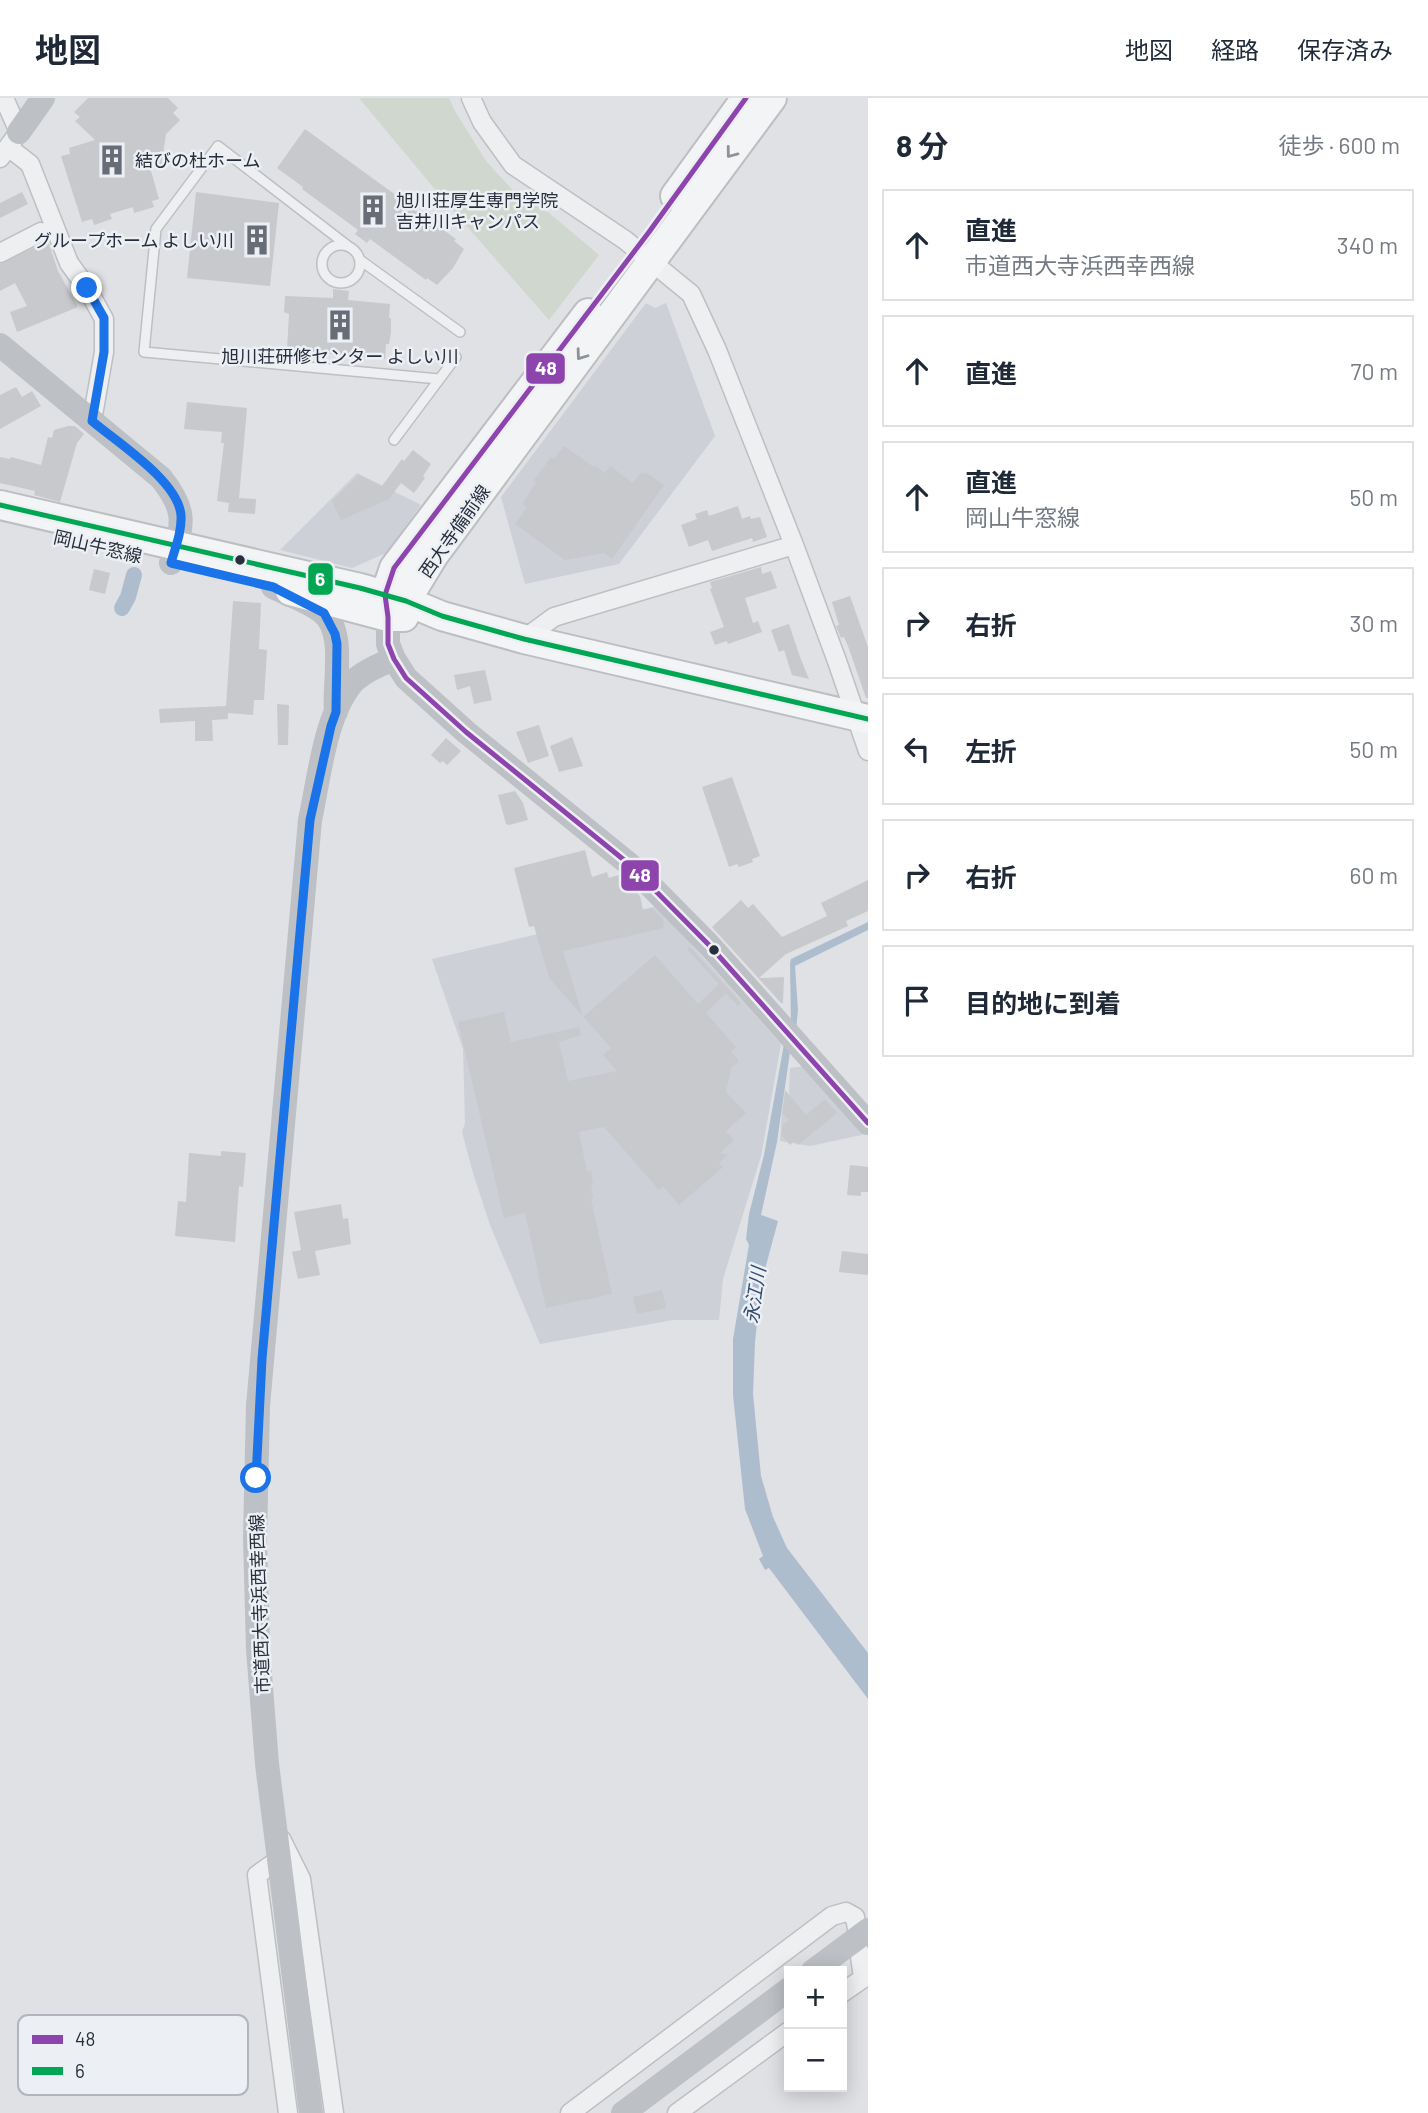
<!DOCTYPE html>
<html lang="ja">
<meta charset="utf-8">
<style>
:root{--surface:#fff;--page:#f6f6f7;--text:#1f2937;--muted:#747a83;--line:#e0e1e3}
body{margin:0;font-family:Barlow,"Noto Sans JP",sans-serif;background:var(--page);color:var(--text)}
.controls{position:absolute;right:21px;bottom:21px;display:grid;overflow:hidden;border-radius:0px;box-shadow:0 4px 18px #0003}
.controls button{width:63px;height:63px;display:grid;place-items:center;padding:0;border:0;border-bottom:2px solid var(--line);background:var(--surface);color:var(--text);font:35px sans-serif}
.stop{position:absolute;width:21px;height:21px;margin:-16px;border:5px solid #1a73e8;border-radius:50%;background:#fff}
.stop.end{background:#1a73e8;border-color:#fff;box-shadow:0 2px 7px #0008}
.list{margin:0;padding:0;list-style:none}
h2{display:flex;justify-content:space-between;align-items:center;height:91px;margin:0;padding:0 28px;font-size:30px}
h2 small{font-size:23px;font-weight:400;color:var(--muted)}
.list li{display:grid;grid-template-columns:46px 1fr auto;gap:21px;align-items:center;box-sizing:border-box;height:112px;margin:0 14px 14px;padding:0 14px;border:2px solid var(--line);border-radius:0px}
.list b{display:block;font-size:26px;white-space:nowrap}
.list p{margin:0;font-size:23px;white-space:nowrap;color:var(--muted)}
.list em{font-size:23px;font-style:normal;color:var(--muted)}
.icon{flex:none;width:38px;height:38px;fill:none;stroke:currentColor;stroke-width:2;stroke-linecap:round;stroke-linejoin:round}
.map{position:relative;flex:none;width:868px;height:2015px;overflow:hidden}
header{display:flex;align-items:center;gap:42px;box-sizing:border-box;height:98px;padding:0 35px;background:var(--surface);border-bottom:2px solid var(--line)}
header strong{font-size:33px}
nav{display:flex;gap:38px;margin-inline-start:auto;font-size:24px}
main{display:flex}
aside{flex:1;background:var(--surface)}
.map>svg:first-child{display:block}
</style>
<header>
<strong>地図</strong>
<nav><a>地図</a><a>経路</a><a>保存済み</a></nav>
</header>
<main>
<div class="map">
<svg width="868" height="2015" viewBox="0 0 868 2015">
<rect width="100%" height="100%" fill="#dfe1e4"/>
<!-- built -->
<path fill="#cdd0d7" d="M646 205 655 210 666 205 715 338 619 466 525 486 501 399Z
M357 375 421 407 386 455 352 470 280 452Z
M657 808 781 946 761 1058 723 1181 719 1222H673L540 1246 490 1127 473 1075 462 1034 465 1025 463 951 432 861Z
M805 968 866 1036 810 1048 780 1043 782 1015 789 996 790 970Z"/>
<!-- green -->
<path fill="#d0d7cf" d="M359 0H449L455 13 486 63 519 99 549 115 599 157 549 222 449 108Z"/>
<!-- water -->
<path fill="#aebdce" d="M868 824V832L795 868 798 912 796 932 790 954 777 1044 761 1117 778 1123 761 1186 755 1244 753 1296 761 1378 773 1419 787 1450 868 1555V1601L769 1470 765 1472 759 1461 763 1458 745 1411 733 1297V1241L749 1147 746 1141 749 1116 764 1057 784 946 791 926 790 865 791 861Z"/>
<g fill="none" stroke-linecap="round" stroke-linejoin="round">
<!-- canal -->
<path stroke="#aebdce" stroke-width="16" d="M122 510 128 499 134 477"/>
</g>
<!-- building -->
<path fill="#c7c9cc" d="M88 0H168L178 10 173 15 180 22 166 36 161 68 149 66 159 101 152 103 154 109 134 115 133 109 110 116 112 121 94 127 92 121 82 124 61 58 70 56 69 50 95 42 75 23 80 19 74 14Z
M305 31 456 141 454 143 464 151 453 170 437 187 427 180 426 182 370 141 367 145 355 136 358 132 302 91 303 89 277 70Z
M22 94 28 106 0 120V105Z
M196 94 279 105 270 188 187 180Z
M48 143 58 173 78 209 17 234 10 214 27 208 15 185 0 193V166Z
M333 191 349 193 348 202 390 206 389 220H391V234L389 246H386L385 261 287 252 289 216 284 214 285 198 333 200Z
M16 289 22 299 32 293 41 308 0 331V297Z
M187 304 247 310 239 400 256 401 255 416 228 414 229 405 217 403 224 345H221L222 334 184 331Z
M68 328H75L84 336 77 345 60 404 34 397 35 393 0 385V359L10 361 11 359 41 367 48 339 52 340 54 332Z
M564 348 594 369 595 367 605 375 610 368 633 385 641 375 643 376 645 374 664 387 612 461 604 455 565 462 515 426 527 409 522 406 536 384 534 382 551 359 554 361Z
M413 352 431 366 423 378 425 380 414 395 401 385 389 401 341 422 332 403 359 377 382 388 402 361 404 363Z
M738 408 742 421 750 418 751 421 760 419 767 439 753 444 752 440 712 453 708 442 689 449 681 427 697 421 695 416 707 412 709 418Z
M761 469 762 476 771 473 777 490 745 500 753 525 758 523 762 534 728 546 727 543 715 547 710 534 724 529 710 491 712 490 710 484Z
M94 471 110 475 105 496 89 492Z
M850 498 868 549V600H866L848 548 844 539 841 540 836 528 839 527 832 504Z
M233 503 261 505 259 551 267 552 264 602H254L253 617 228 615V621L212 622 213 643H195V623L160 625 159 611 226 608Z
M789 526 800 559 809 581 792 577 784 552 779 554 771 532Z
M485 572 492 602 474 606 470 588 457 592 454 577Z
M277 606 289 607 288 647H278Z
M539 627 549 658 528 665 516 634Z
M572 639 583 668 559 674 550 648Z
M446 640 461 653 447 667 443 663 440 665 431 657Z
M732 679 760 758 752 761 753 764 739 769 737 766 729 769 702 689Z
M515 693 523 705 528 722 509 727 506 726 498 697Z
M585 752 592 779 607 774 609 780 619 777 626 793 633 791 640 798 643 812 652 810 663 821 664 830 563 853 583 919 655 857 698 906 719 886 687 851 690 849 741 905 738 908 726 895 706 915 736 949 731 954 739 963 731 970 726 994 746 1015 726 1033 734 1042 720 1055 728 1057 719 1065 723 1069 679 1107 663 1088 659 1092 604 1029 579 1034 587 1074 591 1073 593 1086 591 1087 593 1100 591 1101 612 1196 546 1210 525 1115 504 1120 458 924 504 914 511 944 579 929 581 937 559 944 568 983 617 973 603 957 611 950 549 880 534 828 529 829 514 770Z
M868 782V813L846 823 848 828 786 856 759 880 784 879 783 905H781L712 829 741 802 748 810 753 806 782 839 827 818 821 805Z
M785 992 806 1017 825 1001 837 1015 798 1047 794 1043 790 1047 781 1036 783 1027 789 1022 782 1015Z
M221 1053 246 1055 243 1089 239 1088 235 1144 175 1138 178 1103 186 1104 189 1055 221 1058Z
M850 1067 868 1069V1094H861V1098L847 1097Z
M341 1106 343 1121 348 1120 351 1146 315 1153 320 1177 298 1181 292 1154 301 1152 294 1114Z
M842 1153 868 1156V1177L839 1174Z
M662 1192 666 1210 637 1216 633 1199Z"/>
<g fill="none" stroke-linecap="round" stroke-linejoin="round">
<!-- lane casing -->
<g stroke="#bdbfc2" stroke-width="12">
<path id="lane" d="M322 166a19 19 0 1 1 38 0a19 19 0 1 1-38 0Z
M348 148 218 48 156 131 144 254 439 281
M360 162 460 234
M394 342 456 259"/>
</g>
<!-- street casing -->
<g stroke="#bdbfc2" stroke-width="21">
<path id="street" d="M471 0 482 24 513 67 625 142 691 196 717 252 794 447 837 563 868 653
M8 49 30 66 69 165 87 190 104 221V254L92 323
M0 60 19 34 4 0
M0 155 41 134
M524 541 554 519 794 447
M281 1741 301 1781 334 2015
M278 1762 257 1777 288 2015
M859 1852 863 1879
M842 1895 868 1877
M570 2015 832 1818 846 1814 855 1819 857 1831
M677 2015 789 1933"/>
</g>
<!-- primary casing -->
<g stroke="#bcbec1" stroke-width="32">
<path id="primary" d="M675 98 746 0
M0 407 360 490 406 503 442 518 524 541 868 621
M290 493 388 519H404
M387 513 385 497 394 470 588 215
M388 519 406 503 434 457 772 0"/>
</g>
<!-- lane -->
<use href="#lane" stroke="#eeeff1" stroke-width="9"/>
<!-- street -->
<use href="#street" stroke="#eeeff1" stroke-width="18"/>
<!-- secondary -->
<path stroke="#bdc0c4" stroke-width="24" d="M19 34 43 0
M0 247 161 380C188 414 183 426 171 465
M273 489C289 497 308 503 322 514 347 533 333 586 336 614
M375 506 388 519V546L394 561 406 580 466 634 629 766 709 847 868 1025
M813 1873 868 1832
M311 2015 267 1666 258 1551 255 1440 258 1308 310 722C319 682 325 613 355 582 365 573 381 566 394 561
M623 2015 789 1891"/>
<!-- primary -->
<use href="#primary" stroke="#f3f4f5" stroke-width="28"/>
<!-- bus-1 casing -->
<g stroke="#eceff4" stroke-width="10">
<path id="bus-1" d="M746 0 649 134 394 470 385 497 388 519V546L394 561 406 580 466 634 629 766 709 847 868 1025"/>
</g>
<!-- bus-2 casing -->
<g stroke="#eceff4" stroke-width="10">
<path id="bus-2" d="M0 407 360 490 406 503 442 518 524 541 868 621"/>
</g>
<!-- bus-1 -->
<use href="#bus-1" stroke="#8e44ad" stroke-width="5"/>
<!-- bus-2 -->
<use href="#bus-2" stroke="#00a651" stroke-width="5"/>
</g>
<!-- one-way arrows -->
<defs><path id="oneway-chevron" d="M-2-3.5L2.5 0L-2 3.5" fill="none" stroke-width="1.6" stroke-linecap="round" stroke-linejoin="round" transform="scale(1.75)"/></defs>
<g stroke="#8d9298">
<use href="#oneway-chevron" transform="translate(731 55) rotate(127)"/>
<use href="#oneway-chevron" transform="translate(581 257) rotate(126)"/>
</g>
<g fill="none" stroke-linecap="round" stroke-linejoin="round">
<!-- route -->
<path stroke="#1a73e8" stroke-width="9" d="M87 190 104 220V254L92 323C118 345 178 383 181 417 182 434 175 450 171 465L273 489 324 515 335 536 337 546 336 614 331 628 310 722 262 1261 256 1380"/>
</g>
<!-- icons -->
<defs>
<g id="building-bare" transform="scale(2.415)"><path d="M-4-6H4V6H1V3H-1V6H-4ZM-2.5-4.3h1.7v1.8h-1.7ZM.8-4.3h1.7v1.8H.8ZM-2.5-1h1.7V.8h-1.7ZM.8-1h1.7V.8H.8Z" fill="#676d77" stroke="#eceff4" stroke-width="2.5" paint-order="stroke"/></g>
</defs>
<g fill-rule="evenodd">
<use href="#building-bare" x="112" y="62"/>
<use href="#building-bare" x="373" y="112"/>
<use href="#building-bare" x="257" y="142"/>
<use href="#building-bare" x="340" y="227"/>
</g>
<!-- markers -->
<g fill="#272f3c" stroke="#eceff4" stroke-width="2.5">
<circle cx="240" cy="462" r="6"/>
<circle cx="714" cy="852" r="6"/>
</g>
<g text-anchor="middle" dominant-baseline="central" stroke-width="5" stroke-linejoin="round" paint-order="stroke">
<!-- poi labels -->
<g font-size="18" fill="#272f3c" stroke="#eceff4" text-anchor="start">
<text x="135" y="62">結びの杜ホーム</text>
<text x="396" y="102">旭川荘厚生専門学院<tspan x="396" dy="21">吉井川キャンパス</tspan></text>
<text x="234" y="142" text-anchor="end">グループホーム よしい川</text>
<text x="340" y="258" text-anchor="middle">旭川荘研修センター よしい川</text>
</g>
<!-- street labels -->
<g font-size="18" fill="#272f3c" stroke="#eceff4">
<text transform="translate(454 433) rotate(-55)">西大寺備前線</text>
<text transform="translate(98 448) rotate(13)">岡山牛窓線</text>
<text transform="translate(259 1506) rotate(-92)">市道西大寺浜西幸西線</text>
</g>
<!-- water labels -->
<g font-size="19" font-style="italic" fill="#334d6d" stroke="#eceff4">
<text transform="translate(754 1197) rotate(-82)">永江川</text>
</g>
</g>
<!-- legend -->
<rect x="18" y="1917" width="230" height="80" rx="10" fill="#eceff4" stroke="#b1b5bd" stroke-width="2"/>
<rect x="32" y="1937" width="31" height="9" fill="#8e44ad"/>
<rect x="32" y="1969" width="31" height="8" fill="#00a651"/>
<g font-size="19" fill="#272f3c">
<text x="75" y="1948">48</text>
<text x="75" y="1980">6</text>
</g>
<g stroke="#eceff4" stroke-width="2.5">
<rect x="525" y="254" width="41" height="33" rx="7" fill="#8e44ad"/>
<rect x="307" y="464" width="27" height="34" rx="7" fill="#00a651"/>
<rect x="620" y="761" width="40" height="33" rx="7" fill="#8e44ad"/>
</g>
<g font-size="19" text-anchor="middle" font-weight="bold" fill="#fff">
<text x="546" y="277">48</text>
<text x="320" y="488">6</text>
<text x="640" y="784">48</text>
</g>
</svg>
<div class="controls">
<button>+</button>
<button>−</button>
</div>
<div class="stop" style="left:256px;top:1380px"></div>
<div class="stop end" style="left:87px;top:190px"></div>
</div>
<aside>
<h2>8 分<small>徒歩 · 600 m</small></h2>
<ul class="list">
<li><svg class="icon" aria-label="ahead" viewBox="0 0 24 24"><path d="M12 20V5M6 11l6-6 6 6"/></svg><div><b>直進</b><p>市道西大寺浜西幸西線</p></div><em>340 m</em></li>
<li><svg class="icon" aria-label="ahead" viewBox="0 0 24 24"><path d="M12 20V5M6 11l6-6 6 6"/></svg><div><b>直進</b></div><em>70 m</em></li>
<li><svg class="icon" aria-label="ahead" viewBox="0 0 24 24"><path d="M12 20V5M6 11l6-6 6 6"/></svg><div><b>直進</b><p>岡山牛窓線</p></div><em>50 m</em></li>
<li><svg class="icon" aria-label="right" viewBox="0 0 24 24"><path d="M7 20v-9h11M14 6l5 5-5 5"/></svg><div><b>右折</b></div><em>30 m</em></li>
<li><svg class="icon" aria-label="left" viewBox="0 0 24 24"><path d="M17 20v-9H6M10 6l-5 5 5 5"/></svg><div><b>左折</b></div><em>50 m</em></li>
<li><svg class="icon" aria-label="right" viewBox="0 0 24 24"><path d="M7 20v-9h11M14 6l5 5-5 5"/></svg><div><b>右折</b></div><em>60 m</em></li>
<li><svg class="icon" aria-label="arrive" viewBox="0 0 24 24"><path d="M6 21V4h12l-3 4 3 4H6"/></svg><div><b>目的地に到着</b></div></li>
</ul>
</aside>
</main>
